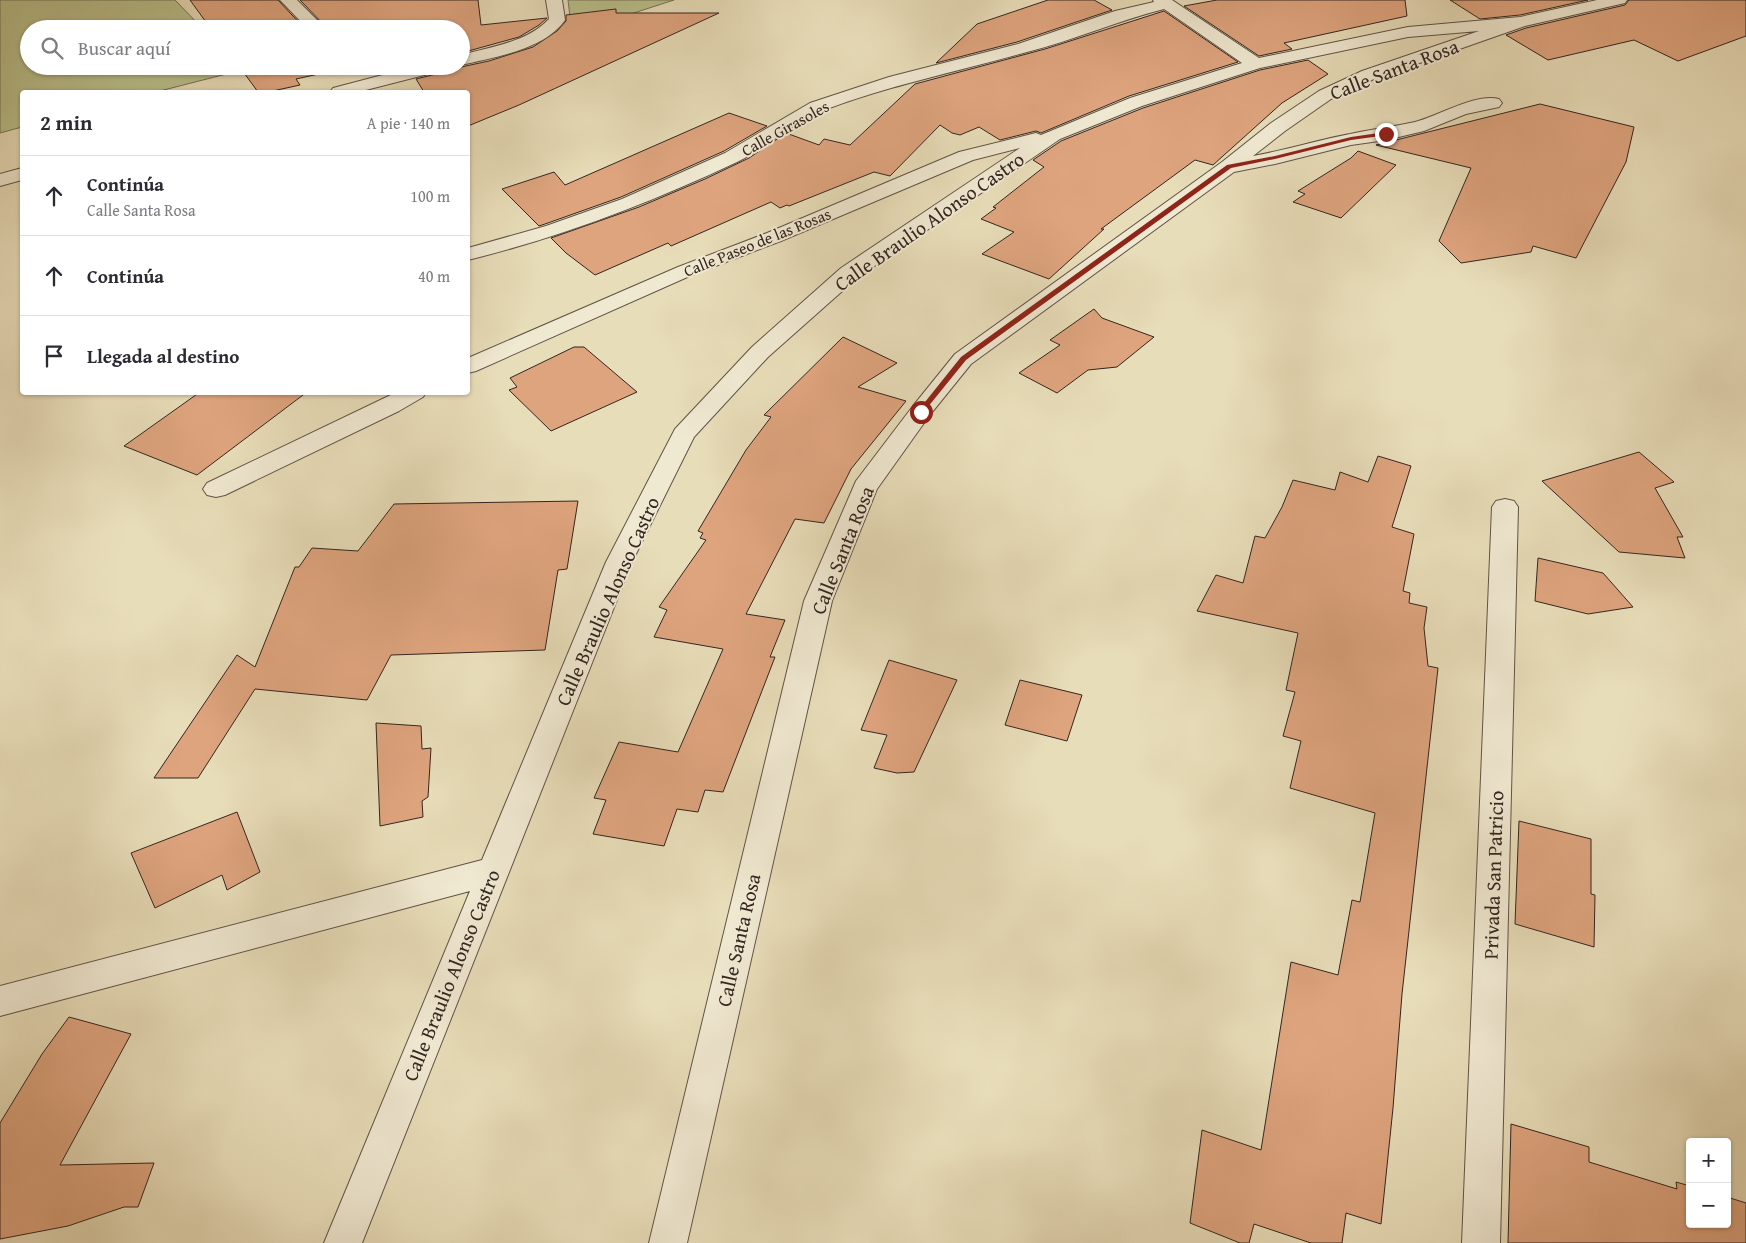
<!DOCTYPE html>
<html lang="es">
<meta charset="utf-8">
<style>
:root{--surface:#fff;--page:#f2f2f3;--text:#2b2b33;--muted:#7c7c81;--line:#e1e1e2}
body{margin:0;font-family:"Gentium Book Plus",serif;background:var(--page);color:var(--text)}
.controls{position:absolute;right:15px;bottom:15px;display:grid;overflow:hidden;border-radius:5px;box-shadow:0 1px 4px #0004}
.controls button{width:45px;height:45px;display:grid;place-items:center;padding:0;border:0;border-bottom:1px solid var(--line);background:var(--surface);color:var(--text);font:25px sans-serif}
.stop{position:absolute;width:15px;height:15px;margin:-11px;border:4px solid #8f2418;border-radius:50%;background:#fff}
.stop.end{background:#8f2418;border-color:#fff;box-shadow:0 1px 5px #0008}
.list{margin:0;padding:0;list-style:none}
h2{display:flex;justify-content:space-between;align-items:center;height:65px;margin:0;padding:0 20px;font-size:21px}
h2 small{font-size:16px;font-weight:400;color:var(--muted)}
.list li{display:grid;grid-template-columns:32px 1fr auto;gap:15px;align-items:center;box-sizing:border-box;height:80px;padding:0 20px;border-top:1px solid var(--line)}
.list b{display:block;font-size:19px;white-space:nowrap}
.list p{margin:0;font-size:16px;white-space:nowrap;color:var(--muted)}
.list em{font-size:16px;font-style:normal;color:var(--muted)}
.icon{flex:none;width:28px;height:28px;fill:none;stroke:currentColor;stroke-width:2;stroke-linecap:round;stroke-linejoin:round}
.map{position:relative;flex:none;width:1746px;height:1243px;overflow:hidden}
.search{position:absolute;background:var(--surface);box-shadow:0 1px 4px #0004;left:20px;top:20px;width:450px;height:55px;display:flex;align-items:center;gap:12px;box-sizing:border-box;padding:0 18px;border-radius:28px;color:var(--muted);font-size:19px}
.panel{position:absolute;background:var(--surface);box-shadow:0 1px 4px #0004;left:20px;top:90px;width:450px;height:305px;border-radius:5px}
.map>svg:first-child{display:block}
</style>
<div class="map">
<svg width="1746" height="1243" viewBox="0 0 1746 1243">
<rect width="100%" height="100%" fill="#e8ddb9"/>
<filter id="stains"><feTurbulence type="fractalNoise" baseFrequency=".004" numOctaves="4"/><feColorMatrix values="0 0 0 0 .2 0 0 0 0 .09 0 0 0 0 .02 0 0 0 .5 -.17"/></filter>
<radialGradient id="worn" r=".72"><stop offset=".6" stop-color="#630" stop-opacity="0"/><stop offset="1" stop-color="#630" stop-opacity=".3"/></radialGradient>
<!-- green -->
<path fill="#b9c08c" stroke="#767256" d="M0 0H175L203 29H29V66H238L242 70 156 92H22V127L0 133Z
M568 0H674L572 33Z"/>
<!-- building -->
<path fill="#dea47e" stroke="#332520" d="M190 0H278L305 29H211Z
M300 0H478L481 25 547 18 539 25 519 37 461 53V29H328Z
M1048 0H1094L1112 10 1017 42 936 63 977 24Z
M1217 0H1405L1407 16 1284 43 1292 49 1259 56 1184 6Z
M1450 0H1588L1520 15 1480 19Z
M1629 0H1746V36L1678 61 1634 40 1548 60 1506 35 1526 28 1625 5Z
M616 9V13H719L519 105 468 126V92H424L416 79 444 72 449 66 461 67 489 61 533 47 557 31 566 21V15Z
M1164 11 1238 62 1129 96 1041 133 1036 131 1000 140 979 127 960 135 952 133 940 125 890 176 874 172 789 206 787 205 780 208 771 202 671 246 668 243 595 275 566 253 551 238 639 207 705 179 749 158 786 133 819 145 824 139 850 145 915 84 1045 49Z
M1308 60 1328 74 1282 103 1213 165 1195 160 1101 229H1104L1049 279 982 254 1014 232 981 219 996 208 993 207 1044 167 1033 160 1061 141 1143 108 1260 70Z
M239 66H355L296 79 300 85 268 92H258Z
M1540 104 1634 127 1626 162 1576 258 1533 246 1531 252 1461 263 1439 241 1471 168 1376 145Z
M729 113 767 126 724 151 621 197 545 224 539 226 502 189 554 172 565 185Z
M1358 151 1396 165 1341 218 1293 202 1305 194 1298 191 1351 158Z
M1094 309 1102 318 1154 337 1117 367 1088 370 1057 393 1019 373 1060 345 1050 340Z
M843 337 897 363 858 387 906 401 851 469 824 523 795 519 746 614 785 620 770 657H775L723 792 705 790 698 812 677 809 664 846 593 834 606 800 594 798 619 742 678 752 723 649 654 637 667 610 659 607 706 540 700 538 703 533 698 531 746 450 771 417 764 415Z
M574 347H584L637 392 551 431 509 390 517 387 510 378Z
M200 392H307L197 475 124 446Z
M1639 452 1674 482 1655 488 1683 537H1677L1685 558 1619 552 1542 481Z
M1378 456 1411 466 1392 527 1414 534 1403 591 1410 593 1409 603 1427 607 1424 628 1428 666 1438 668 1402 994 1393 1108 1381 1224 1346 1213 1342 1243H1311L1254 1224 1249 1243H1240L1190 1223 1202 1130 1261 1150 1291 962 1338 975 1352 900 1360 902 1375 813 1290 788 1301 741 1283 736 1295 692 1286 690 1298 633 1197 611 1216 575 1243 583 1255 536 1265 538 1282 507 1293 480 1335 490 1340 472 1368 482Z
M578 501 567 569 558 570 545 650 391 655 367 700 255 689 198 778H154L237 655 255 667 295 567H299L312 548 358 551 394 504Z
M1538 558 1603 573 1633 607 1588 614 1535 601Z
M889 660 957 680 914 772 897 773 874 768 887 735 861 730Z
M1020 680 1082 695 1067 741 1005 725Z
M376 723 421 726 422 749 431 748 428 797 422 801 423 817 380 826Z
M237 812 260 872 227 890 222 875 155 908 131 853Z
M1519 821 1591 839V894L1595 895 1594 947 1515 924Z
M69 1017 131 1034 60 1165 154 1163 138 1207H124L68 1226 0 1239V1123L42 1054Z
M1511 1124 1589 1147V1162L1677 1189 1676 1182 1690 1186V1224H1727V1197L1746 1203V1243H1508Z"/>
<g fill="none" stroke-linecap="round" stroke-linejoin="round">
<!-- minor casing -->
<g stroke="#605346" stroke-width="2">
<path id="minor" d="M280 0H297L326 29H308Z
M546 0H562L565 20C544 50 495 57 461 65V55C490 47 528 42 549 19Z
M1153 0H1172L1259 58 1408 27 1520 17 1597 0H1627L1625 3 1525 26 1374 79 1331 99 1285 131 1253 156C1286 150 1318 140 1350 134 1372 129 1393 127 1415 122 1439 116 1475 93 1499 99L1502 103 1499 107 1466 114 1424 131 1386 140 1351 145 1275 164 1234 172 971 364 929 416 877 489 832 601 687 1243H649L804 601 856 481 913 406 955 354 1222 162 1271 123 1319 91 1362 71 1479 31 1408 37 1260 68 1142 106 1060 139 857 278 768 357 694 437 632 562 362 1243H324L470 891 0 1016V986L482 860 606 562 675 429 752 347 841 268 1020 148 973 160 781 241 692 275 476 371 468 373V358L678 267 767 233 959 152 1036 133 1041 135 1130 98 1242 63 1164 9C1117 21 1074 40 1027 52 960 71 890 85 824 110 795 121 766 148 737 162 650 203 561 237 468 260V248L546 226 622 199 725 153 810 103 889 77 1018 44 1115 11 1154 2Z
M417 66H447L444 70 358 92H330L333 88Z
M22 168V180L0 186V174Z
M397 392H426L423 397 399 411 225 495 216 497 207 495 203 489 207 483Z
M1505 499 1514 501 1518 507 1500 1243H1462L1492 507 1496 501Z"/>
</g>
<!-- minor -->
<use href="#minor" fill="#f0e9d2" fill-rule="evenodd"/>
</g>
<!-- route -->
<path fill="#8f2418" d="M1386 132 1388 135 1351 140 1275 159 1231 168 966 360 923 413 917 412 961 357 1227 165 1275 156 1351 137Z"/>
<g text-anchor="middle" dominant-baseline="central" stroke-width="4" stroke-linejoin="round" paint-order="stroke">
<!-- far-street labels -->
<g font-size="16" fill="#332520" stroke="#f0e9d2">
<text transform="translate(785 128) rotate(-29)">Calle Girasoles</text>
<text transform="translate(757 242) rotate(-22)">Calle Paseo de las Rosas</text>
</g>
<!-- street labels -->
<g font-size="20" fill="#332520" stroke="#f0e9d2">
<text transform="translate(1394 69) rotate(-21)">Calle Santa Rosa</text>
<text transform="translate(929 221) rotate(-35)">Calle Braulio Alonso Castro</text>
<text transform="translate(842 550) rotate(-68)">Calle Santa Rosa</text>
<text transform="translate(607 601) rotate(-66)">Calle Braulio Alonso Castro</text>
<text transform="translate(1493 875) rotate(-88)">Privada San Patricio</text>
<text transform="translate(738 940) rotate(-77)">Calle Santa Rosa</text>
<text transform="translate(451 975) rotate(-68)">Calle Braulio Alonso Castro</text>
</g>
</g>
<rect width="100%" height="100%" filter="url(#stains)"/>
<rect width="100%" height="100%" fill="url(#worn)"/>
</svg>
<div class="controls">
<button>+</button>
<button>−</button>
</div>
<div class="stop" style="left:921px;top:412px"></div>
<div class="stop end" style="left:1386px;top:134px"></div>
<div class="search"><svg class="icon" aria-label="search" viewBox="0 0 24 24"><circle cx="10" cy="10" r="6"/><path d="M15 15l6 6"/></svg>Buscar aquí</div>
<section class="panel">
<h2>2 min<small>A pie · 140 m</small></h2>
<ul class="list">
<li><svg class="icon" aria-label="ahead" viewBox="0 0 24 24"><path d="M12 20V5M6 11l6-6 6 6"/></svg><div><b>Continúa</b><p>Calle Santa Rosa</p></div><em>100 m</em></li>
<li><svg class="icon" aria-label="ahead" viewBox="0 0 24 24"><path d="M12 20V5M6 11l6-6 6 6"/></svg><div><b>Continúa</b></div><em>40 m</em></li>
<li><svg class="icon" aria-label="arrive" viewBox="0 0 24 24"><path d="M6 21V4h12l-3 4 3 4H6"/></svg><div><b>Llegada al destino</b></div></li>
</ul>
</section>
</div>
